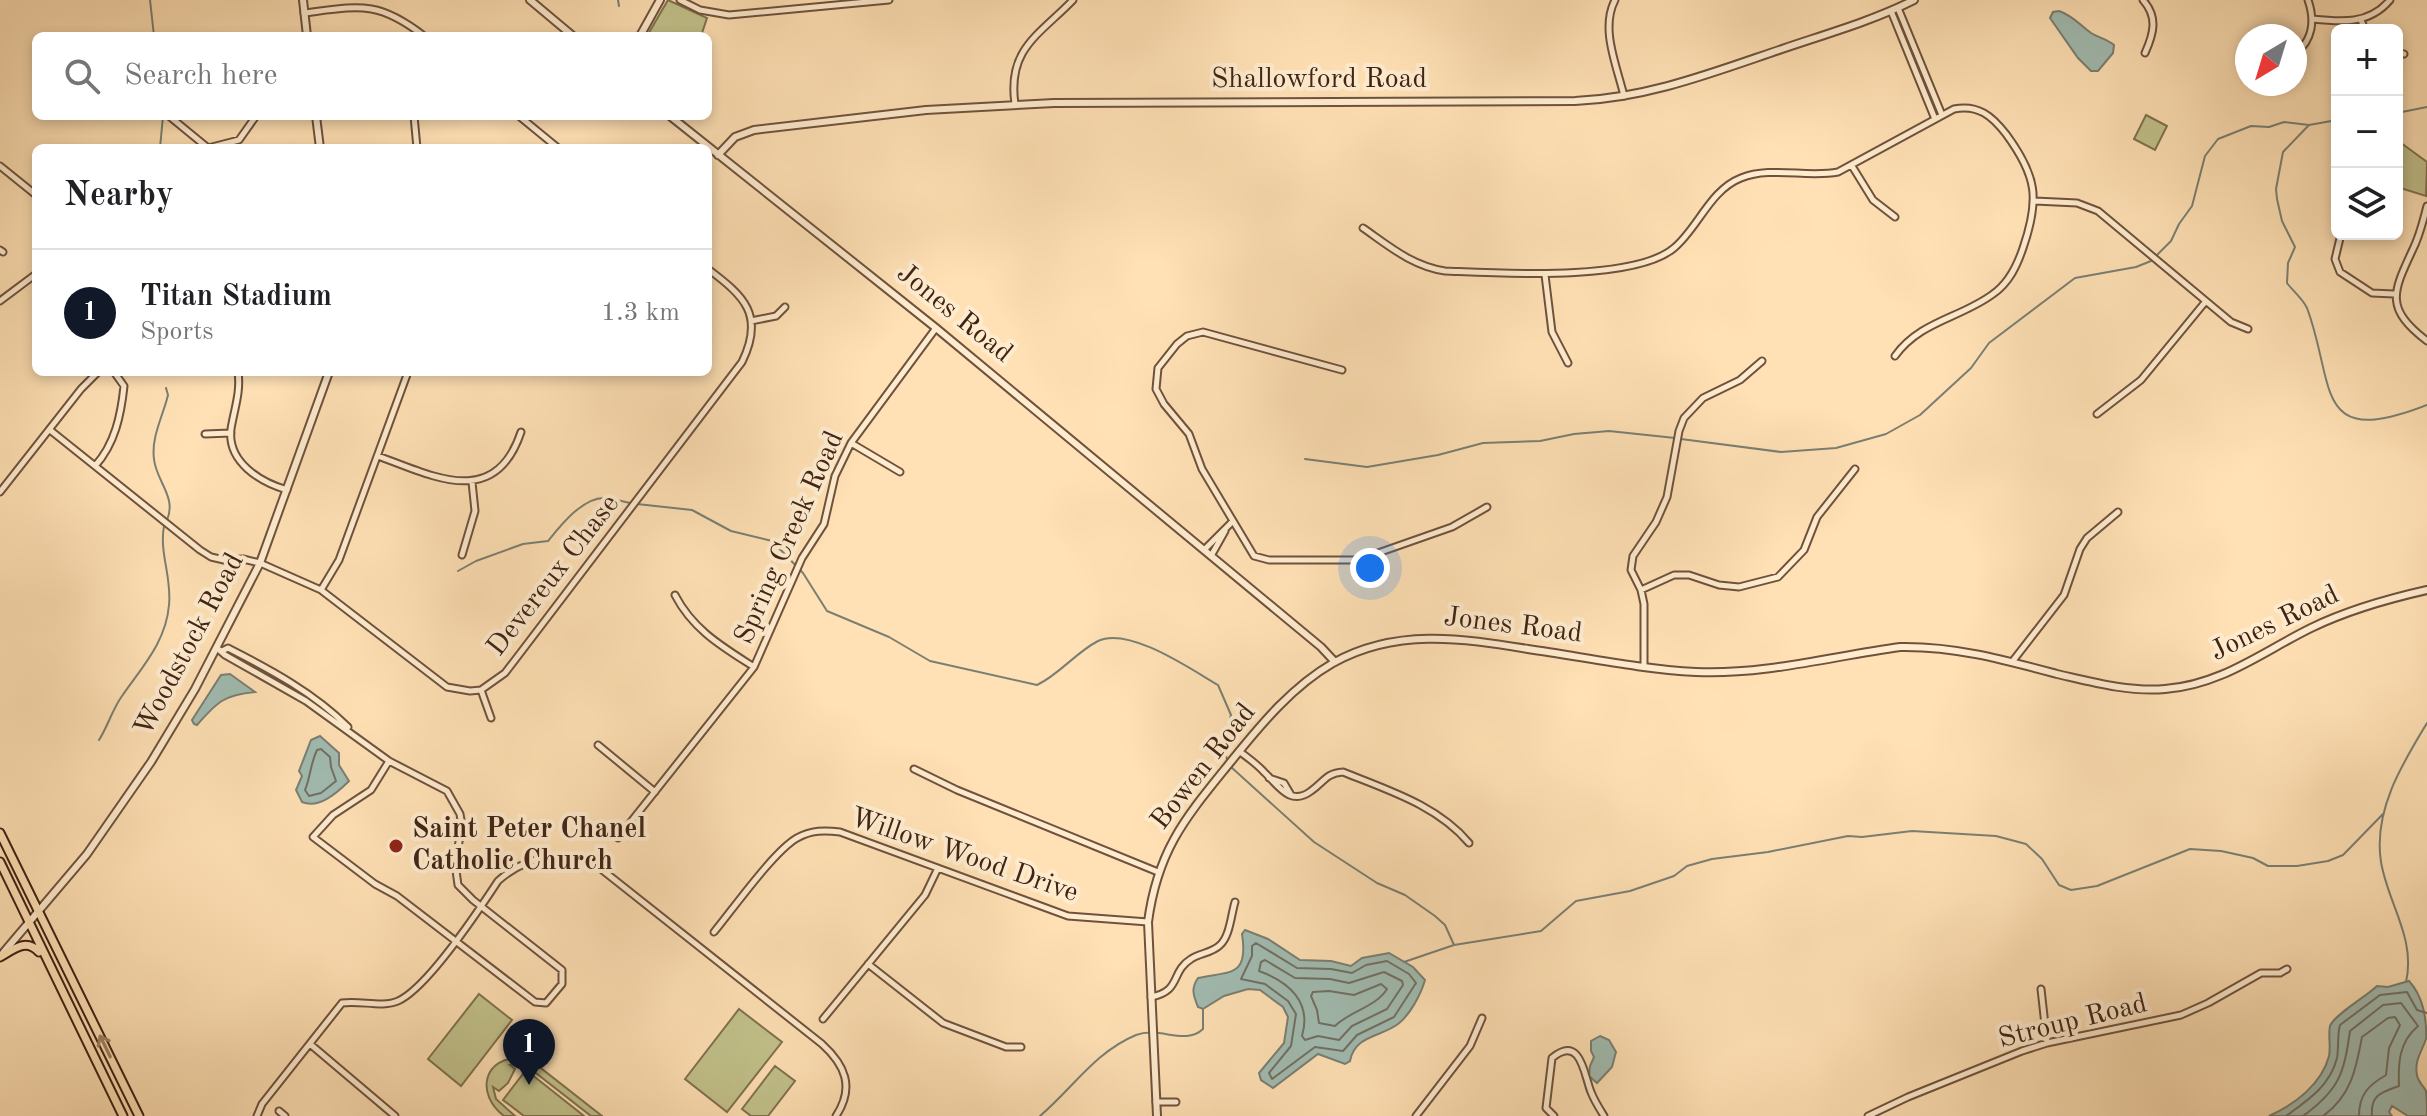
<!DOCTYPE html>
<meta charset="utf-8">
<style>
:root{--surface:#fff;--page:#f2f2f2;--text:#202124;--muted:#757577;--line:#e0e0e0;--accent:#111827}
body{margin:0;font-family:"Old Standard TT",serif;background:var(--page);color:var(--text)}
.controls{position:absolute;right:24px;top:24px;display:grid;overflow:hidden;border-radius:12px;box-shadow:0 4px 12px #0003}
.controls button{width:72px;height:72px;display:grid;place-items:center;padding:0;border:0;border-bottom:2px solid var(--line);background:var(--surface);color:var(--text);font:40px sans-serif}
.compass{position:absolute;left:2235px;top:24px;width:72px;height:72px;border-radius:50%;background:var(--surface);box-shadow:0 4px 12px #0003;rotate:218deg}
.you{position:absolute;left:1370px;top:568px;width:28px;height:28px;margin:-20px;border:6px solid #fff;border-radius:50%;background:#1a73e8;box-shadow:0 0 0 12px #1a73e833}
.badge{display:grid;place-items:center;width:52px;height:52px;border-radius:50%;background:var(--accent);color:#fff;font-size:26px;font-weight:700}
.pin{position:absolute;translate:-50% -66px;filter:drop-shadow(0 2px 4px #0008)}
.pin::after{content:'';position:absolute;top:42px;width:28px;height:24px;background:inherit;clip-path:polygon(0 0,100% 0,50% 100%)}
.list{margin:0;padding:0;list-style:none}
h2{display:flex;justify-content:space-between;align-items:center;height:104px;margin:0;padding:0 32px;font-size:34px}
h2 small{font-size:26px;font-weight:400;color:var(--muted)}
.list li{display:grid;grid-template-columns:52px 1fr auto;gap:24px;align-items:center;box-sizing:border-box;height:128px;padding:0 32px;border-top:2px solid var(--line)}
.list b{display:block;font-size:30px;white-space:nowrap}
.list p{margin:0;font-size:26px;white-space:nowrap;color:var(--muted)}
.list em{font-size:26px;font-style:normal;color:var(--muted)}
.icon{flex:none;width:44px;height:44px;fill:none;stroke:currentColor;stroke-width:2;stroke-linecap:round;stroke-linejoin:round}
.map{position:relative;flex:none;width:2427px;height:1116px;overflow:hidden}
.search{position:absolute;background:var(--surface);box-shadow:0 4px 12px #0003;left:32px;top:32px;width:680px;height:88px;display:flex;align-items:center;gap:20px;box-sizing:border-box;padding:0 28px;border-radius:12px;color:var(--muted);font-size:30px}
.panel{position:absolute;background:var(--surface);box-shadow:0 4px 12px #0003;left:32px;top:144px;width:680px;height:232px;border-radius:12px}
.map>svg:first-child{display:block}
</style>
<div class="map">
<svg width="2427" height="1116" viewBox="0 0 2427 1116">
<rect width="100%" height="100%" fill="#ffe1b5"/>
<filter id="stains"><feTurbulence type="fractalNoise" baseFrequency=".0025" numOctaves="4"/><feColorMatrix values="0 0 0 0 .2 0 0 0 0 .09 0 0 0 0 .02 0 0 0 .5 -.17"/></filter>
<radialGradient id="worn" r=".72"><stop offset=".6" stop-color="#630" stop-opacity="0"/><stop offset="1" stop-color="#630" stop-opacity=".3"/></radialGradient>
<!-- green -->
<path fill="#c2c28c" stroke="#807250" stroke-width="2" d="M668 0 707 18 701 36H647Z
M2146 115 2167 126 2155 150 2134 139Z
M2397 140 2427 162 2426 196 2397 187Z
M479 994 512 1020 461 1086 428 1059Z
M739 1009 782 1042 727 1112 685 1079Z
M522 1058 533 1062 602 1116H591L528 1067 520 1064 510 1065 515 1069 508 1083 499 1091 493 1087 496 1099 515 1116H504C475 1094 483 1056 522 1058Z
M775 1066 795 1081 768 1116H751L742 1109Z
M526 1070 584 1116H524L503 1100Z"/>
<!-- water -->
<path fill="#a1bcb2" stroke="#7a7f73" stroke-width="2" d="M2059 11C2072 15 2080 25 2091 33 2099 38 2107 39 2114 45L2113 53 2098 71H2091L2078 58 2050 18 2053 12Z
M230 674 255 692C224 695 217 702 197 725L194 724 192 720 221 675Z
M320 736 339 753V765L349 781C337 793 319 809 302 802L296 790 302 776 299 771 311 740Z
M1245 930 1268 939 1300 960 1331 961 1351 966 1362 958 1389 953 1413 967 1425 980C1421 994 1410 1015 1398 1024 1381 1037 1355 1035 1350 1061L1345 1064 1318 1054 1273 1088 1261 1080 1259 1073 1284 1043 1288 1017 1283 1007 1260 990 1248 989 1224 996 1203 1009 1198 1007C1193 995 1191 988 1198 978 1229 971 1249 978 1242 934Z
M2409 981C2423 996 2427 1019 2426 1039 2422 1051 2414 1061 2417 1075 2418 1082 2423 1085 2426 1091 2427 1098 2427 1108 2427 1116H2408L2392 1106 2389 1112 2392 1116H2269C2294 1105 2322 1084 2329 1056 2331 1047 2328 1034 2330 1026 2334 1015 2367 996 2377 986L2388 987Z
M1600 1036 1609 1040 1616 1052 1612 1067 1597 1083 1589 1076 1590 1066 1594 1057 1591 1051V1041Z"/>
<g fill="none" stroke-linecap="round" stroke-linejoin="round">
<!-- shore -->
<path stroke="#707064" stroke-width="2" d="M321 749 330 757 331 767 336 781 321 793 309 796 305 790C311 775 310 765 317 750Z
M1256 943 1297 968 1331 969 1352 973 1366 965 1387 961 1409 974 1416 983 1394 1017 1357 1035 1343 1051 1315 1047 1272 1079 1269 1073 1291 1046 1296 1014 1288 1001 1265 984 1241 979 1252 956V946Z
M1265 960 1295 978 1330 979 1349 983 1384 972 1402 981 1403 985 1387 1009 1352 1026 1339 1040 1318 1036 1305 1040 1302 1036C1312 1002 1289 982 1259 971L1261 962Z
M1381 984 1387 989C1376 1007 1350 1011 1335 1026L1319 1023 1317 1010 1311 996 1313 992 1329 991 1354 995Z
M2286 1116C2308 1100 2330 1086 2337 1058 2339 1047 2337 1035 2340 1025L2380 995 2407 992 2417 1010 2427 1013
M2303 1116C2339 1090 2344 1074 2350 1031L2383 1005 2401 1003 2418 1026C2399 1042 2398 1063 2399 1086 2383 1092 2370 1094 2372 1116
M2323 1116C2351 1096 2356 1069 2362 1037L2388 1018 2395 1017 2400 1025 2389 1048 2386 1075C2369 1085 2359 1094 2359 1116"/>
<!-- stream -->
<path stroke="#7a7f73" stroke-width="2" d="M150 0 154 36
M618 0 619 6
M2397 113 2427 107
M2337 120 2309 125 2283 152 2276 189 2277 199 2282 221 2295 247 2288 263 2287 283C2293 291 2303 299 2307 308 2336 385 2312 450 2427 405
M160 148 163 116
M166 388 168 395C163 416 151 437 154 459 156 481 177 497 167 520
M1681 439 1781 452 1836 448 1886 434 1920 415 1971 368 1989 343 2075 278 2136 267 2151 261 2171 241 2179 224 2192 206 2205 156 2218 139 2251 126 2269 127 2284 122 2309 125
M1305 459 1367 467 1438 455 1483 443 1540 441 1574 434 1609 431 1675 438
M637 504 692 510 731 531 772 541 803 573 827 611 889 637 930 661 1037 685C1060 674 1075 653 1098 641 1129 626 1192 670 1218 685L1231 715 1223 747 1228 762
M458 571 476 561 523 544 548 541C561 525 583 497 605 498 613 498 623 502 631 503
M99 740C108 726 112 710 122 696 142 667 166 642 169 605 172 577 159 553 164 526
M1231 767 1314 842 1377 883 1405 895 1435 916 1445 925 1454 945
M1404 962 1454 945 1541 931 1576 901 1630 891 1674 876 1687 866 1712 859 1768 852 1848 836 1862 837 1912 831 1996 836 2026 844 2042 859 2059 885 2071 890 2097 886 2190 849 2221 851 2253 858 2268 866H2297L2328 861 2343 855 2383 814
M2406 982C2416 938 2388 904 2381 862 2373 811 2402 764 2427 723
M1040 1116C1072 1089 1095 1052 1136 1035 1160 1026 1185 1046 1203 1029V1009"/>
<!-- minor casing -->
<g stroke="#6f523d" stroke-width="9">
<path id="minor" d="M680 0 700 10 729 15 889 0
M1615 0C1600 29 1617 66 1624 96
M2143 0C2158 17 2154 33 2145 53
M1898 8 1942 115
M1891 11 1935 119
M304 13C359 6 378 0 424 36
M2312 19C2341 22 2369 25 2390 0
M2361 20 2365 30
M2397 52 2404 54
M2295 54C2313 40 2315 20 2308 0
M1015 104C1007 49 1039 35 1073 0
M169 116 208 148 239 140 256 116
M414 116 417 148
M519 116 558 148
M0 166 36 195
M1852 166 1873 200 1895 217
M2035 201 2077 203 2098 211 2231 322 2248 329
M2427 206C2423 221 2420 235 2413 249 2393 292 2384 308 2427 341
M1363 228C1389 246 1412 266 1445 271 1497 273 1634 282 1674 248 1698 228 1710 190 1741 178 1771 166 1807 178 1838 172L1954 109C1978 104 1992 116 2006 134 2037 176 2040 199 2023 248 2017 266 2009 283 1993 294 1961 318 1920 321 1895 356
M2341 234 2335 259 2340 272 2372 293 2394 294
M0 250 3 252
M1545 275 1552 332 1568 363
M0 301 36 274
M751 321 776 316 785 307
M1342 370 1203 332 1187 336 1177 344 1158 368 1156 389 1164 404 1189 434 1202 469 1254 556 1269 560H1358L1452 527 1487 507
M238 372C241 392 234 410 231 429 227 462 260 482 287 490
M2097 414 2141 380 2206 301
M50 430 200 550 211 557 224 560 243 559 260 563 321 590 447 687 470 691 481 690 505 673 742 362C765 315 744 296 708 269
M205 434 231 433
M851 443 900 472
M378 456C433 476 495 510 521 432
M95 466C115 444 121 415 124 386L114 372
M0 492 81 389 98 372
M1204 550 1232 522
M462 555 475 511 472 482
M1211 556 1225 531
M321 590 339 560 408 372
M1641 590 1674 575H1689L1719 585 1739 587 1778 577 1804 550 1817 517 1855 469
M675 595C693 630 723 647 754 667
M217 648 225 655 306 701 389 761 447 791 460 814 462 826 455 863 458 885 473 900 562 970V984L546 1003 535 1002 397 896 375 884 313 837 333 815 371 790 389 761
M222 651 228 648C271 670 314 693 348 727
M2012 662 2064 595 2080 549 2087 538 2118 512
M1644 666V604L1641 590 1631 570 1633 556 1656 522 1667 497 1679 431 1684 418 1703 398 1740 380 1762 361
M481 690 491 718
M598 745 655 792
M1239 751C1248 758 1257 764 1264 772 1278 785 1290 807 1311 791 1324 782 1326 773 1343 772 1387 790 1437 805 1469 843
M914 769 957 790 1158 872
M1269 778 1284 783 1291 795
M618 838 754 667 802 558 824 524 835 476 851 443 936 328
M714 932C733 909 774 851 797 838 811 830 825 830 840 832L1068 916 1148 922
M868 964 943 1023 1006 1047H1021
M2041 989 2047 1043
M1151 997C1182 991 1170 972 1191 959 1200 953 1212 953 1220 945 1230 936 1231 915 1235 902
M823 1019 925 895 938 868
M310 1044 395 1116
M1156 1102H1176
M279 1111 285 1116
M257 1116 262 1104 342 1003C360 1000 382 1008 398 1001 427 988 479 910 498 881 528 854 566 850 601 869L822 1044C845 1065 855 1087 836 1116
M1416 1116 1470 1046 1482 1018
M1554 1116 1546 1108 1552 1058C1581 1034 1584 1075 1591 1092 1594 1100 1599 1108 1604 1116
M1868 1116 1908 1097 2022 1051 2047 1043 2181 1015 2208 1003 2261 973H2280L2287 969"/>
</g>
<!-- tertiary casing -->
<g stroke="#6f523d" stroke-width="10">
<path id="tertiary" d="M303 0 307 36
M530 0 573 36
M640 36 660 0
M316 116 320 148
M670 116 936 328 1321 647 1335 662
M718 155 735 137 754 130 926 110 1054 103 1575 101C1648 98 1714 72 1782 49 1826 34 1872 21 1914 0
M3 953 87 854 151 762 195 689 260 563 329 372
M1157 1116 1148 922C1158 847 1188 815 1233 759 1262 723 1293 686 1333 663 1395 628 1461 638 1528 649 1584 657 1640 669 1696 672 1765 675 1833 656 1900 647 1955 646 2005 660 2057 674 2092 682 2128 692 2165 689 2221 685 2262 652 2311 628 2348 610 2387 599 2427 590"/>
</g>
<!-- primary casing -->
<g stroke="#3f2315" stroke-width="11">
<path id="primary" d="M0 833 139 1116
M0 862 123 1116
M0 957C14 949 26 938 39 952"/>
</g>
<!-- minor -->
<use href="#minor" stroke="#ffeccf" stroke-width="5"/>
<!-- tertiary -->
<use href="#tertiary" stroke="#ffeccf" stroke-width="6"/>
<!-- primary -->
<use href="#primary" stroke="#ffe1b5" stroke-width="7"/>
</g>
<!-- one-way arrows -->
<defs><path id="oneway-shaft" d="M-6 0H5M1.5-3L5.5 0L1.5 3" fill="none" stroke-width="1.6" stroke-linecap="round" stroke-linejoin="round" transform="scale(2)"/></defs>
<use stroke="#9f8265" href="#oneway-shaft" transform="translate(105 1046) rotate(-116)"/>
<!-- markers -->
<circle fill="#8f2418" stroke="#ffeccf" stroke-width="3" cx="396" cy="846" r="8"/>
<g text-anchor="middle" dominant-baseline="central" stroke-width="8" stroke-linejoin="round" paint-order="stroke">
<!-- street labels -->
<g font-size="28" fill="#3f2315" stroke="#ffeccf">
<text x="1319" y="80">Shallowford Road</text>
<text transform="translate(954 314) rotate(39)">Jones Road</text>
<text transform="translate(790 538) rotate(-66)">Spring Creek Road</text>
<text transform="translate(554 576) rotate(-52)">Devereux Chase</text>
<text transform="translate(2275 624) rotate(-26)">Jones Road</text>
<text transform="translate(1513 626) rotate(7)">Jones Road</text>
<text transform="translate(190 645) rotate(-62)">Woodstock Road</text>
<text transform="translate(1204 767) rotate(-52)">Bowen Road</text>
<text transform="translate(964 856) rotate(19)">Willow Wood Drive</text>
<text transform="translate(2073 1022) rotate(-14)">Stroup Road</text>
</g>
<!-- poi labels -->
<g font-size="28" font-weight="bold" fill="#3f2315" stroke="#ffeccf" text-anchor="start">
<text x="412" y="830">Saint Peter Chanel<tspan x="412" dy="32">Catholic Church</tspan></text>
</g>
</g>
<rect width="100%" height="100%" filter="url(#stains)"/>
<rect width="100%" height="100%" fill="url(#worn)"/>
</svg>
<div class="controls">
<button>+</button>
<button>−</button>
<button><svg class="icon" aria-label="layers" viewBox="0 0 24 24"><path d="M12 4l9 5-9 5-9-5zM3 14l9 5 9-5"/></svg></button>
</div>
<svg class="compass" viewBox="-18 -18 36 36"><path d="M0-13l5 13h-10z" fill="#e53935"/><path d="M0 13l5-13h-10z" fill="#757577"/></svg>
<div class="you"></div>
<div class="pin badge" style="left:529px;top:1085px">1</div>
<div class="search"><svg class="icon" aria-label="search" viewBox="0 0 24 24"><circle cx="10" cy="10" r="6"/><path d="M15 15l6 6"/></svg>Search here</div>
<section class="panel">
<h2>Nearby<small></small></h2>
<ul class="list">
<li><span class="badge">1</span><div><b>Titan Stadium</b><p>Sports</p></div><em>1.3 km</em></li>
</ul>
</section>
</div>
